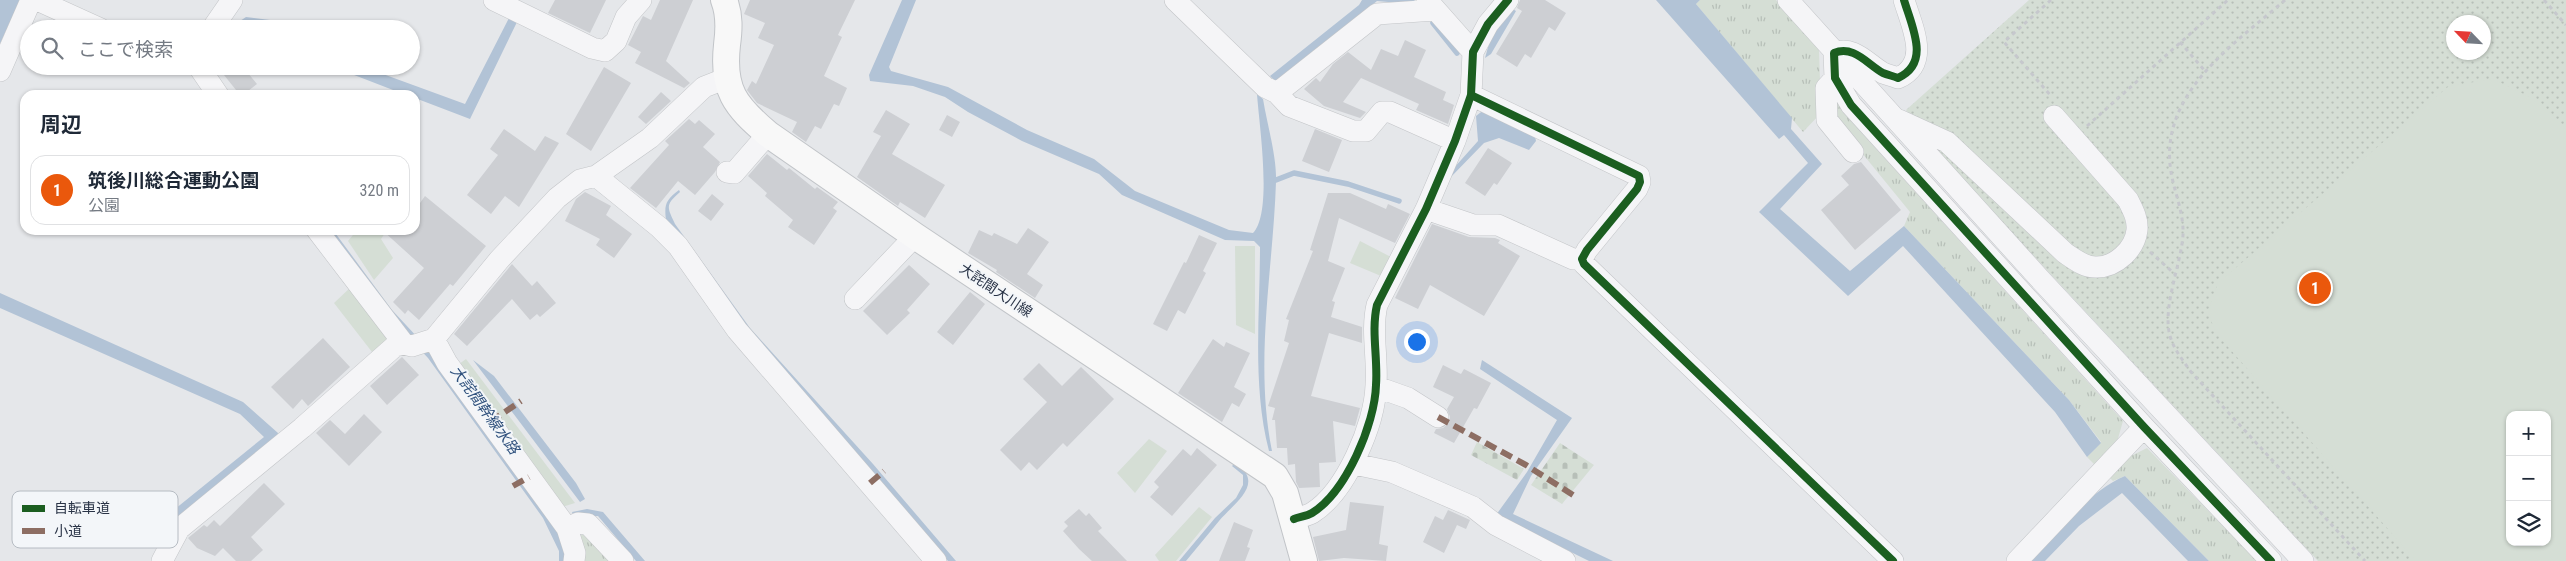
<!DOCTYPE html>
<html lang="ja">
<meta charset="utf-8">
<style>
:root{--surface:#fff;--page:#f6f6f7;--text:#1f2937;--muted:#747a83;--line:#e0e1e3;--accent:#ea580c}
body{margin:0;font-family:"Roboto Condensed","Noto Sans JP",sans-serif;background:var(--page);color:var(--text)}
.controls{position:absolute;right:15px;bottom:15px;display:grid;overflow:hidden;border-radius:10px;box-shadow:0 1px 4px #0004}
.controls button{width:45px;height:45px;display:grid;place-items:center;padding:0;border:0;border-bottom:1px solid var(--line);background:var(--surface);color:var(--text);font:25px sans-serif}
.compass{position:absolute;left:2446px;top:15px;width:45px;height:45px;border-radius:50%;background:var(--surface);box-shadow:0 1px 4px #0004;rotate:295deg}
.you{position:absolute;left:1416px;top:341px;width:18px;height:18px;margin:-12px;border:4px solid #fff;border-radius:50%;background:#1a73e8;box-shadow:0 0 0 8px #1a73e833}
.badge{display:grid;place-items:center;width:32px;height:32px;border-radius:50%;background:var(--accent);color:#fff;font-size:16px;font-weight:700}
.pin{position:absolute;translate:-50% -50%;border:2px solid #fff;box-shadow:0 1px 5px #0006}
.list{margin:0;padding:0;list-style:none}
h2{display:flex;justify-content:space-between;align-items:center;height:65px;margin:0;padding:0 20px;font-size:21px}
h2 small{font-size:16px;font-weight:400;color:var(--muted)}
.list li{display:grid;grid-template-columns:32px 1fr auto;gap:15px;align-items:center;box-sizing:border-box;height:70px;margin:0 10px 10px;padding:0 10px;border:1px solid var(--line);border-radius:15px}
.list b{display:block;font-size:19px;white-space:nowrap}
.list p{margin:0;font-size:16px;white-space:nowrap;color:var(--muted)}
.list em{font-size:16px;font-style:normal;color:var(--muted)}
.icon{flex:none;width:28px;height:28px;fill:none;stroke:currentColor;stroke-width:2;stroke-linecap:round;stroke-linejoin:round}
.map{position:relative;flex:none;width:2566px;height:561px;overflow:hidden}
.search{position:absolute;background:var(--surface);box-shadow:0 1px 4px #0004;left:20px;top:20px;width:400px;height:55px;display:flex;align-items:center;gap:12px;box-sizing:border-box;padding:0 18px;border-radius:28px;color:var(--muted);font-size:19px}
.panel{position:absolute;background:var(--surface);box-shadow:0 1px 4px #0004;left:20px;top:90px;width:400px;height:145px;border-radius:15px}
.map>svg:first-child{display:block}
</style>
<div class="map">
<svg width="2566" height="561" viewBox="0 0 2566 561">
<defs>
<pattern id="grass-tufts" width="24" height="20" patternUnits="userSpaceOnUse" patternTransform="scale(1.25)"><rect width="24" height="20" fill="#d5ded5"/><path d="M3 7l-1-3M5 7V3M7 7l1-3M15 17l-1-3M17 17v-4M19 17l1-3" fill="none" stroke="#b7bfb8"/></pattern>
<pattern id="cemetery-stones" width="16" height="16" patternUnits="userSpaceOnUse" patternTransform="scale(1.25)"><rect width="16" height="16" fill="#d5ded5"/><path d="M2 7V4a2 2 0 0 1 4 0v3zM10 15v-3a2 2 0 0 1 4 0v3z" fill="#b7bfb8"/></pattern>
<pattern id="park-dots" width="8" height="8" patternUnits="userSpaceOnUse" patternTransform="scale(1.25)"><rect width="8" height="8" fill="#d5ded5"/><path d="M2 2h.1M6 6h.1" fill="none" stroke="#b7bfb8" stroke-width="1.8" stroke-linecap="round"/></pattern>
</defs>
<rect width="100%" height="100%" fill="#e5e7ea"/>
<!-- grass -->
<path fill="url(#grass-tufts)" d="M1700 0H1776L1819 49 1821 113 1803 132 1696 4Z
M1832 91 1843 112 2123 421 2117 442 2095 465 2087 457 2101 442 2069 400 1904 226 1910 212 1831 115Z
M2147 448 2257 561H2209L2125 476 2113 481 2109 477 2123 460Z
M576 534 590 536 612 561H580Z"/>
<!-- cemetery -->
<path fill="url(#cemetery-stones)" d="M1477 442 1524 469 1517 480 1471 455Z
M1560 443 1594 465 1562 504 1531 485Z"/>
<!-- park -->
<path fill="url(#park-dots)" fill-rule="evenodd" d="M2029 0H2566V561H2318L1946 162 1906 110ZM2454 22H2484V52H2454ZM2510 415H2547V542H2510Z"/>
<!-- garden -->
<path fill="#d5ded5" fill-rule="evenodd" d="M2493 79 2540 102 2566 129V561H2416L2215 332 2208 311 2218 283 2449 86ZM2510 415H2547V542H2510Z
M357 230H387L381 239 393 258 374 280 348 241Z
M1360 241 1391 257 1381 276 1350 263Z
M1235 246H1255V334L1236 325Z
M352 286 391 337 372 352 334 303Z
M466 359 575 503 562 507 455 367Z
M1149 439 1167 451 1135 493 1117 473Z
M1199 507 1212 517 1176 561H1159L1155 555Z"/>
<!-- water -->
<path fill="#b2c3d6" d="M0 0H20L0 44Z
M902 0H916L889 67 891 71 948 87 1027 130 1094 159 1135 191 1229 230 1253 233C1273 213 1259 124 1257 94L1263 99C1267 124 1277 157 1276 182 1273 271 1254 362 1272 451H1269C1252 385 1260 315 1260 247L1254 241 1225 240 1122 195 1099 174 1022 141 968 112 945 97 913 86 870 81 869 75Z
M1362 0H1415L1411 4 1377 1 1276 82 1270 76 1359 5Z
M1656 0H1700L1696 4 1792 118 1791 129 1822 164 1780 209 1850 271 1904 226 2069 400 2101 443 2087 457 2055 412 1903 246 1848 296 1759 212 1808 163 1784 135 1779 139Z
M1511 8 1516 11 1491 54 1485 58 1492 33Z
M246 17 342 29H256L243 27 240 21Z
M509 18 517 22 470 119 415 98V95H406L336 68H326L361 66 465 104Z
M1485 109 1534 132 1536 141 1529 150 1499 138 1484 143 1448 180 1453 169 1478 141 1476 116Z
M679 190 680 192C665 205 667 207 675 224L750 328 873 464 956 561H948L744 328 666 220C664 204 666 200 679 190Z
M324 230H333L392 310 433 354 550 518 566 550 565 561H559V551L543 518 428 358 388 315Z
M0 293 243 402 278 433 277 440 163 537 157 530 159 522 264 437 240 414 0 308Z
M473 360 494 376 576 483 585 499 580 502Z
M1482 360 1572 418 1531 476 1513 514 1613 561H1589L1496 515 1527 472 1557 420 1480 369Z
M1235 463C1267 483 1233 504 1219 521 1208 534 1197 548 1186 561H1179L1215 518 1236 498 1243 485V475L1232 466Z
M2125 476 2209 561H2188L2122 493 2079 526 2045 561H2028C2055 533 2089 491 2125 476Z
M587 509 603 512 645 561H636L598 516 574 517 572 512Z"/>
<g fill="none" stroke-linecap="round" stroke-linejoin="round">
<!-- stream -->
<path stroke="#b2c3d6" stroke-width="5.5" d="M1433 23 1457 53
M1276 180 1294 173 1348 184 1399 201"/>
</g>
<!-- building -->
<path fill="#cdcfd3" d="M555 0H606L590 33 548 13Z
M660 0H693L666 61 690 83 684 88 635 63 641 52 628 45 643 16 651 20Z
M750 0H855L838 35 842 37 824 76 847 88 839 106 834 104 821 129 815 126 806 142 792 132 797 122 757 103 747 90 752 81 756 84 774 45 758 38 765 23 744 14Z
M1520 0H1545L1566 13 1555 31 1549 27 1531 58 1525 54 1517 67 1496 54 1522 11 1517 8Z
M1405 40 1426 50 1414 77 1446 92 1443 100 1454 105 1448 124 1416 110 1419 104 1361 78 1343 102 1366 112 1360 118 1324 106 1304 89 1316 78 1320 82 1333 64 1348 52 1371 70 1381 49 1398 56Z
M234 66H242L257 84 243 95H240L224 75Z
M604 67 631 83 591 151 566 134Z
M661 92 671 101 646 124 638 117Z
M886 110 910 124 892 154 945 185 925 218 900 202 898 206 857 177 881 136 873 132Z
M947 115 960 122 952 137 939 130Z
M689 119 695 124 699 120 715 134 703 147 720 162 715 172 695 195 678 181 656 208 630 188 669 145 665 141Z
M504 129 535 151 545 136 559 143 519 207 505 196 491 214 467 195 498 155 490 149Z
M1315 129 1342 140 1329 172 1302 161Z
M1488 148 1512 163 1497 185 1494 183 1485 196 1465 183Z
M767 154 787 170 789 168 815 189 817 187 838 202 833 208 837 211 814 245 788 227 793 220 765 196 767 193 748 176Z
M1861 162 1901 210 1855 250 1821 210 1849 185 1841 176 1854 164Z
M585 192 611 206 606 215 632 234 614 258 596 245 600 239 565 221 576 199Z
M1328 193H1350L1386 209 1388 204 1410 214 1395 243 1339 218 1328 261 1345 268 1332 301 1335 302 1331 317 1362 327V343L1329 333 1311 396 1360 408 1355 426 1333 421 1336 462 1319 463 1320 487 1299 488 1296 482 1295 464 1288 465 1287 448H1277L1275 420H1272L1275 408 1268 406 1289 343 1284 341 1289 320 1286 319 1313 251 1310 250Z
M712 194 724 204 711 221 698 211Z
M425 196 486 246 453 286 450 284 419 320 408 310 405 314 393 302 424 268 382 230H415V210Z
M1432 224 1469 237 1495 238 1500 240 1498 243 1520 256 1484 316 1430 285 1418 309 1395 298Z
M1028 228 1049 242 1027 274 1043 285 1035 298 996 272 997 270 968 253 979 230 992 236 994 233 1017 244Z
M1199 235 1217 243 1203 271 1206 273 1185 314 1178 310 1167 331 1153 324 1184 262 1186 263Z
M512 264 532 286 537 281 556 303 540 317 537 314 530 320 512 299 467 346 454 334Z
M909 265 930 284 907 310 910 313 887 335 863 311Z
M970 292 985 304 953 345 937 332Z
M323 338 350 367 308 406 302 399 293 409 271 387Z
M1213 339 1224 347 1226 342 1250 353 1234 387 1246 394 1239 407 1232 403 1222 422 1178 393Z
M402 357 419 375 387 405 370 386Z
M1039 363 1062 386 1081 367 1114 399 1067 447 1063 443 1037 470 1029 462 1021 471 1000 450 1047 402 1023 379Z
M1443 365 1461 374 1464 369 1491 383 1477 409 1474 408 1454 443 1434 433 1436 429 1443 428 1449 423 1450 417 1447 409 1454 397 1433 387Z
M364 414 382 432 349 466 316 433 330 420 345 434Z
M1197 448 1217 465 1172 516 1150 497 1159 487 1154 482 1183 449 1191 456Z
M264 483 285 504 251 537 263 550 251 561H236L223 548 215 556 197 548 188 538 204 525 207 527 214 520 220 526Z
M1350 502 1384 506 1379 544 1388 546 1386 561 1344 558 1319 561 1313 537 1346 530Z
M1079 509 1086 516 1089 513 1102 528 1098 531 1127 561H1092L1079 549 1063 531 1068 526 1064 522Z
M1448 510 1470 520 1466 529 1457 525 1444 553 1423 542 1435 516 1443 520Z
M1234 522 1253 530 1247 547 1250 548 1245 561H1219Z"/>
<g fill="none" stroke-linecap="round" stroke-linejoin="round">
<!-- minor casing -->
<g stroke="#c3c5c8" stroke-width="22">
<path id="minor" d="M37 0 101 29
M494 0 592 48 605 51 616 41 626 17 641 0
M1175 0 1265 87 1277 93 1377 14 1435 10
M1427 0 1473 52
M1788 0 2039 278 2303 561
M1904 0C1912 27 1931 63 1898 78 1893 76 1888 75 1883 73 1867 64 1854 45 1834 53L1835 78 1851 105 2144 427 2271 561
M212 29 232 0
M201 66V70L218 95
M0 71 31 0
M1835 78 1826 88 1827 120 1853 152
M1277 93 1289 106 1353 131H1366L1382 112H1390L1455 141
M1471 95 1639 176 1640 182 1637 189 1587 250 1582 259 1584 264 1893 561
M1899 120 1947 142 2065 253C2074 259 2085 268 2097 267 2116 267 2135 249 2137 230 2138 219 2133 210 2128 200L2054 116
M727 172 734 173 768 134
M596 176 659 227 678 246 737 330 936 561
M1426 209 1473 225H1498L1573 259H1582
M317 230 404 344 412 346 434 339 447 363 567 528 575 553 574 561
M855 299 915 236
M434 339 499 260 557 198 580 180 596 176 650 138 704 87 727 78
M1377 387 1408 398 1438 417
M1354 464 1392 472 1473 507 1496 525 1565 561
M1294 519C1299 517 1307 516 1312 513 1346 492 1375 424 1376 385 1378 358 1371 331 1377 305L1426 209 1455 141 1471 95 1473 52 1488 24 1508 0
M567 528 578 523 588 524 623 561
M162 561 179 529 302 428 395 346 404 344
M2017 561 2144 427"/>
</g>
<!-- major casing -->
<g stroke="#c1c4c8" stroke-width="28">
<path id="major" d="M724 0C730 15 729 30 727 45 722 90 735 106 768 134L915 236 1275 476 1285 493 1304 561"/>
</g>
<!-- path -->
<path stroke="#c6c8cd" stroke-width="3" stroke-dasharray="4 4" stroke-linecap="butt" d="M2051 0 2004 42 2052 97
M2285 0C2236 43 2163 90 2170 164 2172 188 2184 210 2183 235 2181 265 2162 307 2170 336 2174 350 2183 360 2191 372L2365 561
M2544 0 2566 25
M2180 42 2205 71
M2087 126 2228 0
M2150 252 2176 275"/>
<!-- minor -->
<use href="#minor" stroke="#f5f5f7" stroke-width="21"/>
<!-- major -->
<use href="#major" stroke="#f8f8f8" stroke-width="26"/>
<!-- quiet -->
<path stroke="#8d6e63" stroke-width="6" stroke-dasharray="12 6" stroke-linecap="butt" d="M1438 417 1526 465 1573 495
M490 422 521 401
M870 483 884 471
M513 486 529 477"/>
<!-- cycleway casing -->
<g stroke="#f3f6f9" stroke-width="11">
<path id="cycleway" d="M1904 0C1912 27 1931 63 1898 78 1893 76 1888 75 1883 73 1867 64 1854 45 1834 53L1835 78 1851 105 2144 427 2271 561
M1471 95 1639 176 1640 182 1637 189 1587 250 1582 259 1584 264 1893 561
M1294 519C1299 517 1307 516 1312 513 1346 492 1375 424 1376 385 1378 358 1371 331 1377 305L1426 209 1455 141 1471 95 1473 52 1488 24 1508 0"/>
</g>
<!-- cycleway -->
<use href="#cycleway" stroke="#1b5e20" stroke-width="8"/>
</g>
<g text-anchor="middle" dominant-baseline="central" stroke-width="4" stroke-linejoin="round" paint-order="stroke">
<!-- street labels -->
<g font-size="14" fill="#293346" stroke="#f3f6f9">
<text transform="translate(996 290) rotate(34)">大詫間大川線</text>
</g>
<!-- water labels -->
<g font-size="15" font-style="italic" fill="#30517d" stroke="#f3f6f9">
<text transform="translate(485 410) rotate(54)">大詫間幹線水路</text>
</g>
</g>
<!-- legend -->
<rect x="12" y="491" width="166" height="57" rx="8" fill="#f3f6f9" stroke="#b6bcc3" stroke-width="1"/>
<rect x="22" y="505" width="23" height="7" fill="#1b5e20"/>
<rect x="22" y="528" width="23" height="6" fill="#8d6e63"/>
<g font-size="14" fill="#293346">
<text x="54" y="513">自転車道</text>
<text x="54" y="536">小道</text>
</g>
</svg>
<div class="controls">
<button>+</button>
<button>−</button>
<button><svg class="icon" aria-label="layers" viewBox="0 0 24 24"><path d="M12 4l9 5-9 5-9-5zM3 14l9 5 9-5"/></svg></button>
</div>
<svg class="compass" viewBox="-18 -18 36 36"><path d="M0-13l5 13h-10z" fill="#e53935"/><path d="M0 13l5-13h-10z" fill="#747a83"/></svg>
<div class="you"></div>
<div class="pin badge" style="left:2315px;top:288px">1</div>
<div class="search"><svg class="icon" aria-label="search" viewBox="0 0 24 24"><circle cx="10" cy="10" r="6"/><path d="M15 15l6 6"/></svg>ここで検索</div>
<section class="panel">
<h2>周辺<small></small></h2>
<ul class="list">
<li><span class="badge">1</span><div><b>筑後川総合運動公園</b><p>公園</p></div><em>320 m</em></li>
</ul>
</section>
</div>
